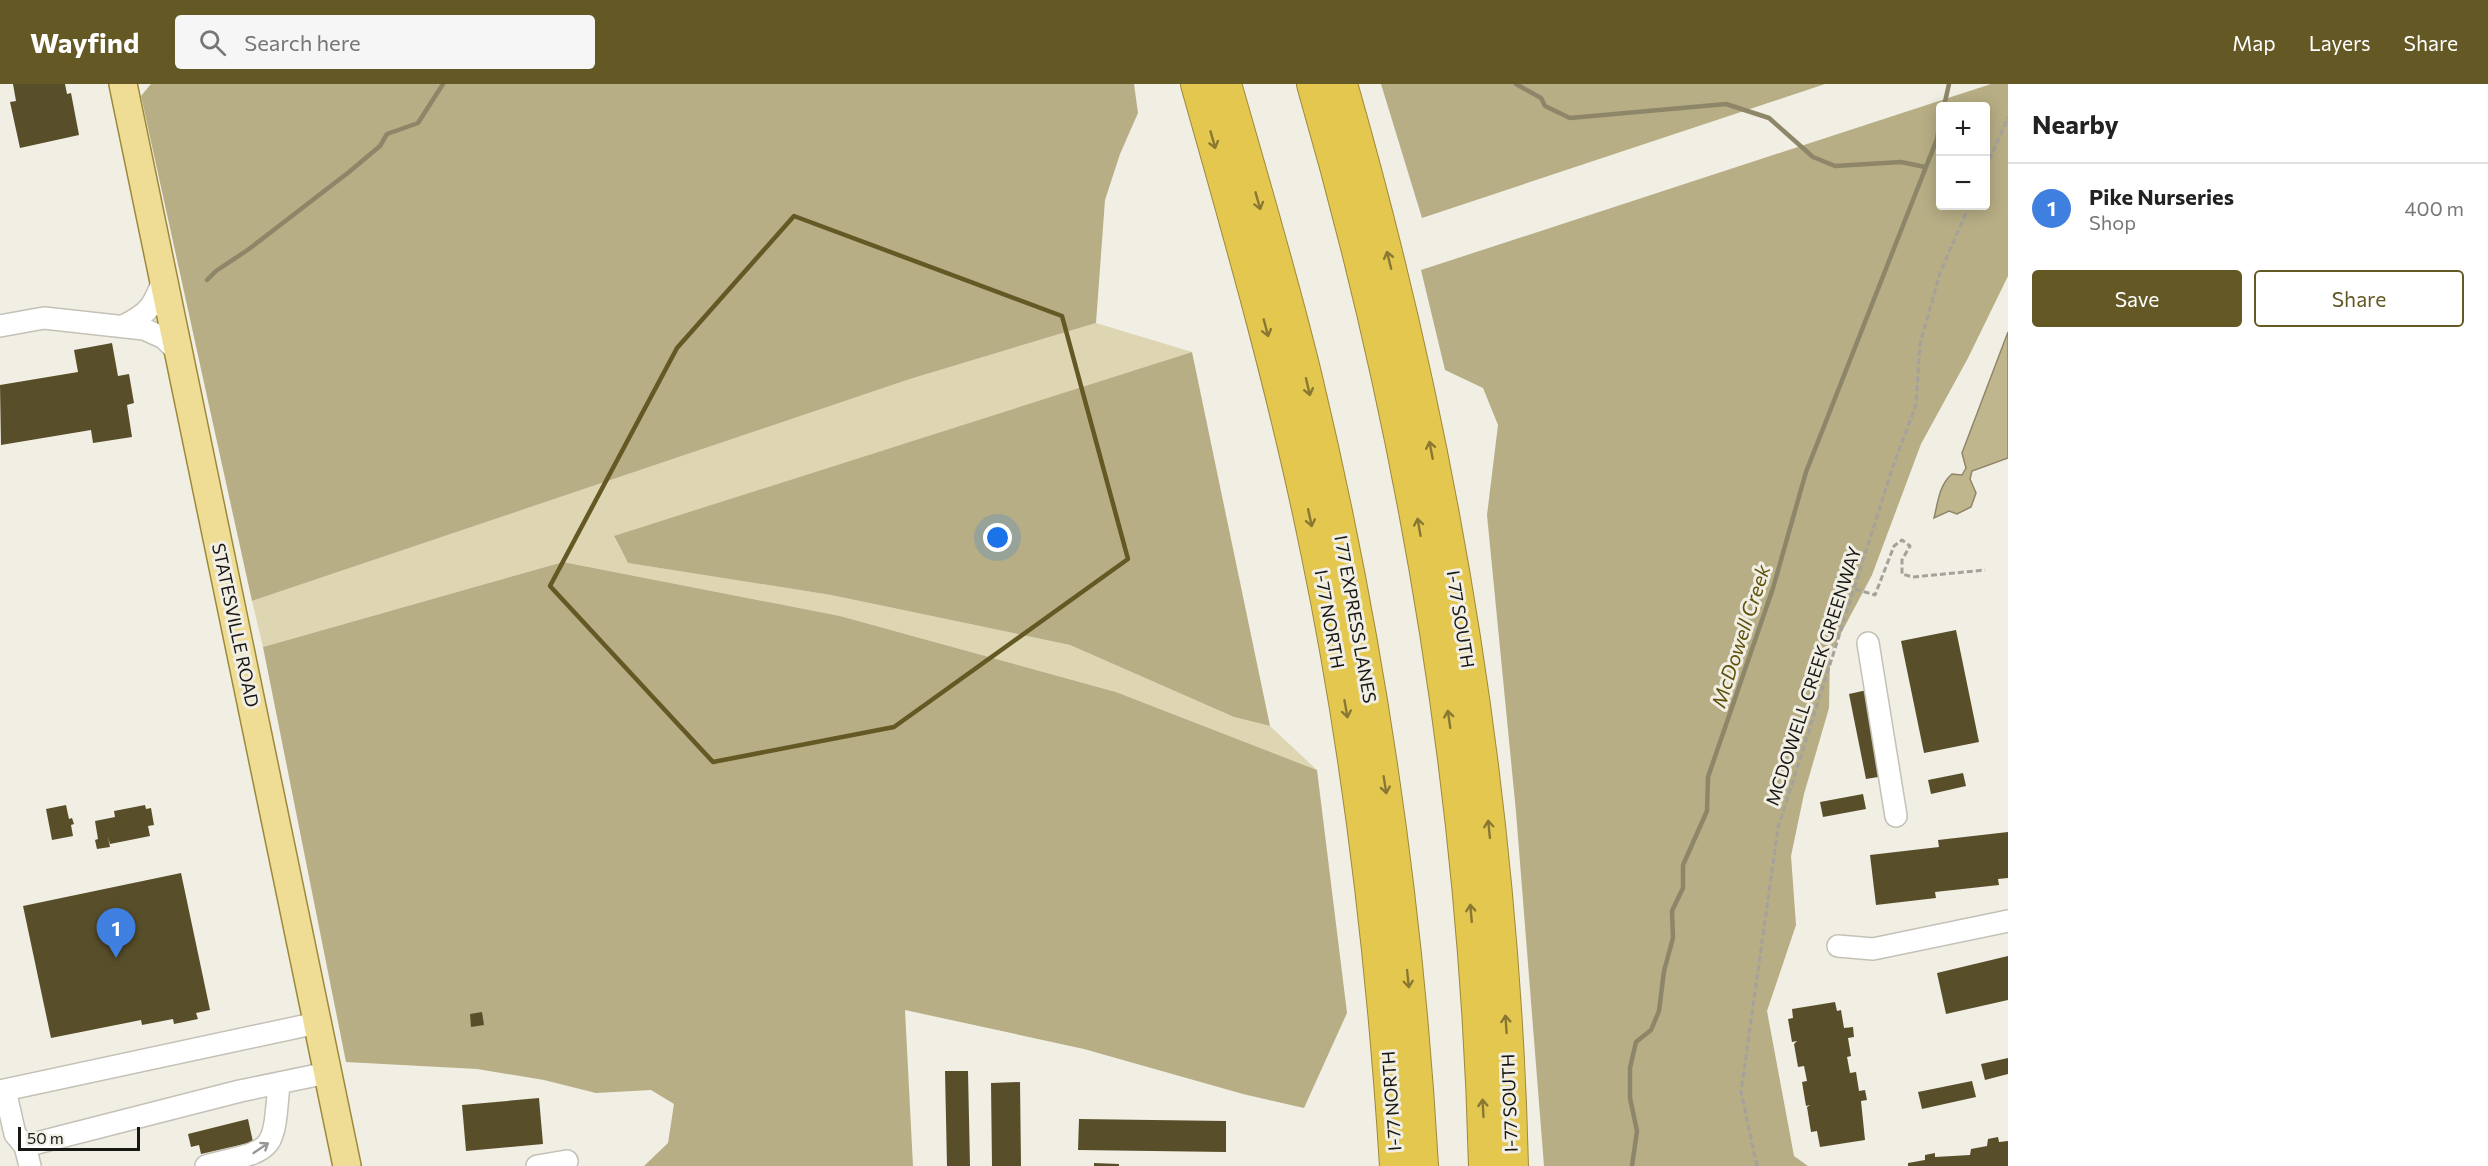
<!DOCTYPE html>
<meta charset="utf-8">
<style>
:root{--surface:#fff;--page:#f6f6f6;--text:#222;--muted:#767676;--line:#e0e0e0;--accent:#645824}
body{margin:0;font-family:Commissioner,sans-serif;background:var(--page);color:var(--text)}
.controls{position:absolute;right:18px;top:18px;display:grid;overflow:hidden;border-radius:6px;box-shadow:0 3px 15px #0003}
.controls button{width:54px;height:54px;display:grid;place-items:center;padding:0;border:0;border-bottom:2px solid var(--line);background:var(--surface);color:var(--text);font:30px sans-serif}
.scale{position:absolute;left:18px;bottom:15px;width:122px;box-sizing:border-box;padding-left:6px;border:3px solid #181714;border-top:0;font-size:16px;line-height:21px;white-space:nowrap;color:#181714;-webkit-text-stroke:4px #f1eee4;paint-order:stroke}
.you{position:absolute;left:998px;top:454px;width:21px;height:21px;margin:-15px;border:4px solid #fff;border-radius:50%;background:#1a73e8;box-shadow:0 0 0 9px #1a73e833}
.badge{display:grid;place-items:center;width:39px;height:39px;border-radius:50%;background:var(--accent);color:#fff;font-size:20px;font-weight:700}
.pin{position:absolute;translate:-50% -50px;filter:drop-shadow(0 2px 3px #0008)}
.pin::after{content:'';position:absolute;top:32px;width:21px;height:18px;background:inherit;clip-path:polygon(0 0,100% 0,50% 100%)}
.list{margin:0;padding:0;list-style:none}
h2{display:flex;justify-content:space-between;align-items:center;height:78px;margin:0;padding:0 24px;font-size:26px}
h2 small{font-size:20px;font-weight:400;color:var(--muted)}
.list li{display:grid;grid-template-columns:39px 1fr auto;gap:18px;align-items:center;box-sizing:border-box;height:90px;padding:0 24px;border-top:2px solid var(--line)}
.list b{display:block;font-size:22px;white-space:nowrap}
.list p{margin:0;font-size:20px;white-space:nowrap;color:var(--muted)}
.list em{font-size:20px;font-style:normal;color:var(--muted)}
.actions{display:flex;gap:12px;padding:18px 24px}
.actions a{flex:1;padding:14px 0;border:2px solid var(--accent);border-radius:6px;text-align:center;font-size:21px;color:var(--accent)}
.actions .main{background:var(--accent);color:#fff}
.icon{flex:none;width:33px;height:33px;fill:none;stroke:currentColor;stroke-width:2;stroke-linecap:round;stroke-linejoin:round}
.map{position:relative;flex:none;width:2008px;height:1082px;overflow:hidden}
header{display:flex;align-items:center;gap:36px;box-sizing:border-box;height:84px;padding:0 30px;background:var(--accent);color:#fff}
header strong{font-size:28px}
nav{display:flex;gap:33px;margin-inline-start:auto;font-size:21px}
.search{width:420px;height:54px;background:var(--page);display:flex;align-items:center;gap:15px;box-sizing:border-box;padding:0 21px;border-radius:6px;color:var(--muted);font-size:22px}
main{display:flex}
aside{flex:1;background:var(--surface)}
.map>svg:first-child{display:block}
</style>
<header>
<strong>Wayfind</strong>
<div class="search"><svg class="icon" aria-label="search" viewBox="0 0 24 24"><circle cx="10" cy="10" r="6"/><path d="M15 15l6 6"/></svg>Search here</div>
<nav><a>Map</a><a>Layers</a><a>Share</a></nav>
</header>
<main>
<div class="map">
<svg width="2008" height="1082" viewBox="0 0 2008 1082">
<rect width="100%" height="100%" fill="#f1eee4"/>
<!-- green -->
<path fill="#ded6b3" d="M1096 239 1192 268 614 453 628 479 831 511 1070 561 1234 633 1270 642 1317 686 1116 608 840 532 563 478 263 563 252 517 910 295Z"/>
<!-- forest -->
<path fill="#b7ae85" fill-rule="evenodd" d="M151 0H1134L1138 29 1120 70 1105 116 1096 239 910 295 252 517 141 12Z
M1381 0H1825L1422 134Z
M1991 0H2008V192L1968 274 1921 360 1872 491 1830 570 1829 624 1804 710 1791 772 1796 841 1767 927 1794 1072 1808 1082H1544L1516 728 1487 431 1498 341 1483 304 1445 286 1421 186ZM1940 22H1986V122H1940Z
M1192 268 1270 642 1234 633 1070 561 831 511 628 479 614 452Z
M563 478 840 532 1116 608 1317 686 1347 929 1304 1024 1243 1010 1084 965 905 926 913 1082H644L668 1059 674 1020 651 1006 596 1009 544 996 477 985 346 978 263 563Z"/>
<!-- water -->
<path fill="#c0b68e" stroke="#8e8669" stroke-width="1.5" d="M2008 248V374L1972 387 1970 395 1976 409 1971 423 1957 430 1949 427 1934 434C1938 418 1939 401 1952 390L1962 391 1966 384 1962 369Z"/>
<g fill="none" stroke-linecap="round" stroke-linejoin="round">
<!-- stream -->
<path stroke="#8e8669" stroke-width="4.5" d="M1516 0 1541 14 1545 22 1570 34 1726 20 1769 34 1813 73 1835 82 1901 78 1925 83
M1944 22 1949 0
M207 196 216 187 249 165 349 88 380 62 387 50 418 39 443 0
M1632 1082 1637 1047 1630 1014V984L1636 958 1651 946 1659 927 1664 887 1673 854 1672 827 1683 804V781L1707 727 1708 693 1773 504 1806 388 1937 55 1940 37"/>
</g>
<!-- building -->
<path fill="#584f2a" d="M13 0H65L67 10 71 9 79 51 20 64 10 18 16 17Z
M112 259 118 292 129 290 134 319 127 321 132 353 93 359 91 346 1 361 0 301 78 288 74 266Z
M1956 546 1979 658 1924 669 1901 557Z
M1867 606 1884 692 1866 695 1849 610Z
M1963 689 1966 702 1931 710 1928 696Z
M1863 710 1866 725 1823 733 1820 718Z
M66 721 69 735 72 734 74 740 71 741 73 752 52 756 46 725Z
M145 721 146 725 151 724 154 741 148 742 150 752 110 760 108 753 110 763 97 765 95 756 98 755 95 737 115 733 114 727Z
M2008 748V794L1998 795 1999 801 1935 808 1936 814 1876 821 1870 771 1939 763 1938 756Z
M181 789 210 926 196 929 198 935 174 940 173 935 142 941 141 936 51 954 23 822Z
M2008 872V916L1946 930 1937 889Z
M1835 918 1837 927 1841 926 1844 944 1853 943 1854 953 1848 954 1851 972 1847 973 1850 989 1856 988 1859 1007 1865 1006 1867 1016 1861 1017 1865 1056 1820 1063 1817 1047 1811 1048 1807 1023 1810 1021 1806 1022 1802 998 1807 997 1804 982 1798 983 1794 960 1797 957 1792 958 1788 935 1793 934 1792 925Z
M482 928 484 941 471 943 470 930Z
M2008 974V990L1985 996 1981 980Z
M945 987H968L970 1082H947Z
M1972 997 1976 1013 1922 1025 1918 1008Z
M1020 998 1021 1082H992L991 999Z
M539 1014 543 1060 466 1067 462 1021Z
M248 1035 253 1058 201 1070 199 1061 191 1063 188 1050Z
M1079 1035 1226 1037V1068L1078 1066Z
M1998 1053 1999 1058 2008 1057V1082H1908V1079L1925 1076V1071L1935 1069V1073L1970 1071 1971 1065 1987 1062 1988 1055Z
M1094 1079 1119 1080V1082H1094Z"/>
<g fill="none" stroke-linecap="round" stroke-linejoin="round">
<!-- minor casing -->
<g stroke="#c4c1b7" stroke-width="24">
<path id="minor" d="M0 242 44 234 144 245 164 254 180 270
M123 242C150 229 154 221 164 194
M1868 559 1896 732
M1838 862 1873 865 2008 837
M5 1006 15 1050 25 1062
M0 1007 317 939
M30 1082 25 1062 240 1007 327 989
M206 1082C275 1064 273 1072 279 999
M537 1082 567 1077"/>
</g>
<!-- major casing -->
<g stroke="#9d893a" stroke-width="30">
<path id="major" d="M123 0 347 1082"/>
</g>
<!-- highway casing -->
<g stroke="#9d893a" stroke-width="34">
<path id="highway" d="M1197 0C1241 155 1285 309 1317 467 1359 669 1383 875 1396 1082
M1225 0C1253 98 1282 195 1306 294 1368 553 1407 816 1422 1082
M1313 0C1415 352 1476 715 1485 1082
M1341 0C1442 352 1503 715 1512 1082"/>
</g>
<!-- path -->
<path stroke="#a4a29b" stroke-width="3" stroke-dasharray="6 3" stroke-linecap="butt" d="M1986 84 2008 33
M1855 505 1875 511 1894 462 1902 456 1910 462 1902 476V490L1913 493 1985 486
M1757 1082 1741 1008 1778 744 1893 382 1916 321 1920 260 1940 189 1969 122"/>
<!-- minor -->
<use href="#minor" stroke="#fff" stroke-width="21"/>
<!-- major -->
<use href="#major" stroke="#efdd95" stroke-width="27"/>
<!-- highway -->
<use href="#highway" stroke="#e4c74f" stroke-width="32"/>
</g>
<!-- one-way arrows -->
<defs><path id="oneway-shaft" d="M-6 0H5M1.5-3L5.5 0L1.5 3" fill="none" stroke-width="1.6" stroke-linecap="round" stroke-linejoin="round" transform="scale(1.5)"/></defs>
<g stroke="#887834">
<use href="#oneway-shaft" transform="translate(1213 56) rotate(74)"/>
<use href="#oneway-shaft" transform="translate(1258 117) rotate(74)"/>
<use href="#oneway-shaft" transform="translate(1389 176) rotate(-104)"/>
<use href="#oneway-shaft" transform="translate(1266 244) rotate(75)"/>
<use href="#oneway-shaft" transform="translate(1308 303) rotate(77)"/>
<use href="#oneway-shaft" transform="translate(1431 366) rotate(-101)"/>
<use href="#oneway-shaft" transform="translate(1310 434) rotate(78)"/>
<use href="#oneway-shaft" transform="translate(1419 443) rotate(-100)"/>
<use href="#oneway-shaft" transform="translate(1346 625) rotate(80)"/>
<use href="#oneway-shaft" transform="translate(1449 635) rotate(-98)"/>
<use href="#oneway-shaft" transform="translate(1385 701) rotate(81)"/>
<use href="#oneway-shaft" transform="translate(1489 745) rotate(-96)"/>
<use href="#oneway-shaft" transform="translate(1471 829) rotate(-95)"/>
<use href="#oneway-shaft" transform="translate(1408 895) rotate(84)"/>
<use href="#oneway-shaft" transform="translate(1506 940) rotate(-94)"/>
<use href="#oneway-shaft" transform="translate(1483 1024) rotate(-93)"/>
</g>
<use stroke="#979795" href="#oneway-shaft" transform="translate(261 1064) rotate(-34)"/>
<!-- marked area -->
<path fill="none" stroke="#645824" stroke-width="4.5" stroke-linejoin="round" d="M794 132 1062 232 1128 475 894 643 713 678 550 502 677 264Z"/>
<g text-anchor="middle" dominant-baseline="central" stroke-width="6" stroke-linejoin="round" paint-order="stroke">
<!-- street labels -->
<g font-size="18" fill="#181714" stroke="#f1eee4">
<text transform="translate(1330 535) rotate(80)">I-77 NORTH</text>
<text transform="translate(1356 535) rotate(80)">I 77 EXPRESS LANES</text>
<text transform="translate(1461 535) rotate(81)">I-77 SOUTH</text>
<text transform="translate(236 541) rotate(78)">STATESVILLE ROAD</text>
<text transform="translate(1813 592) rotate(-72)">MCDOWELL CREEK GREENWAY</text>
<text transform="translate(1391 1017) rotate(-94)">I-77 NORTH</text>
<text transform="translate(1509 1019) rotate(-92)">I-77 SOUTH</text>
</g>
<!-- water labels -->
<g font-size="20" font-style="italic" fill="#5f5109" stroke="#f1eee4">
<text transform="translate(1740 552) rotate(-72)">McDowell Creek</text>
</g>
</g>
</svg>
<div class="controls">
<button>+</button>
<button>−</button>
</div>
<div class="scale">50 m</div>
<div class="you"></div>
<div class="pin badge" style="left:116px;top:874px;background:#3f7fe0">1</div>
</div>
<aside>
<h2>Nearby<small></small></h2>
<ul class="list">
<li><span class="badge" style="background:#3f7fe0">1</span><div><b>Pike Nurseries</b><p>Shop</p></div><em>400 m</em></li>
</ul>
<div class="actions"><a class="main">Save</a><a>Share</a></div>
</aside>
</main>
